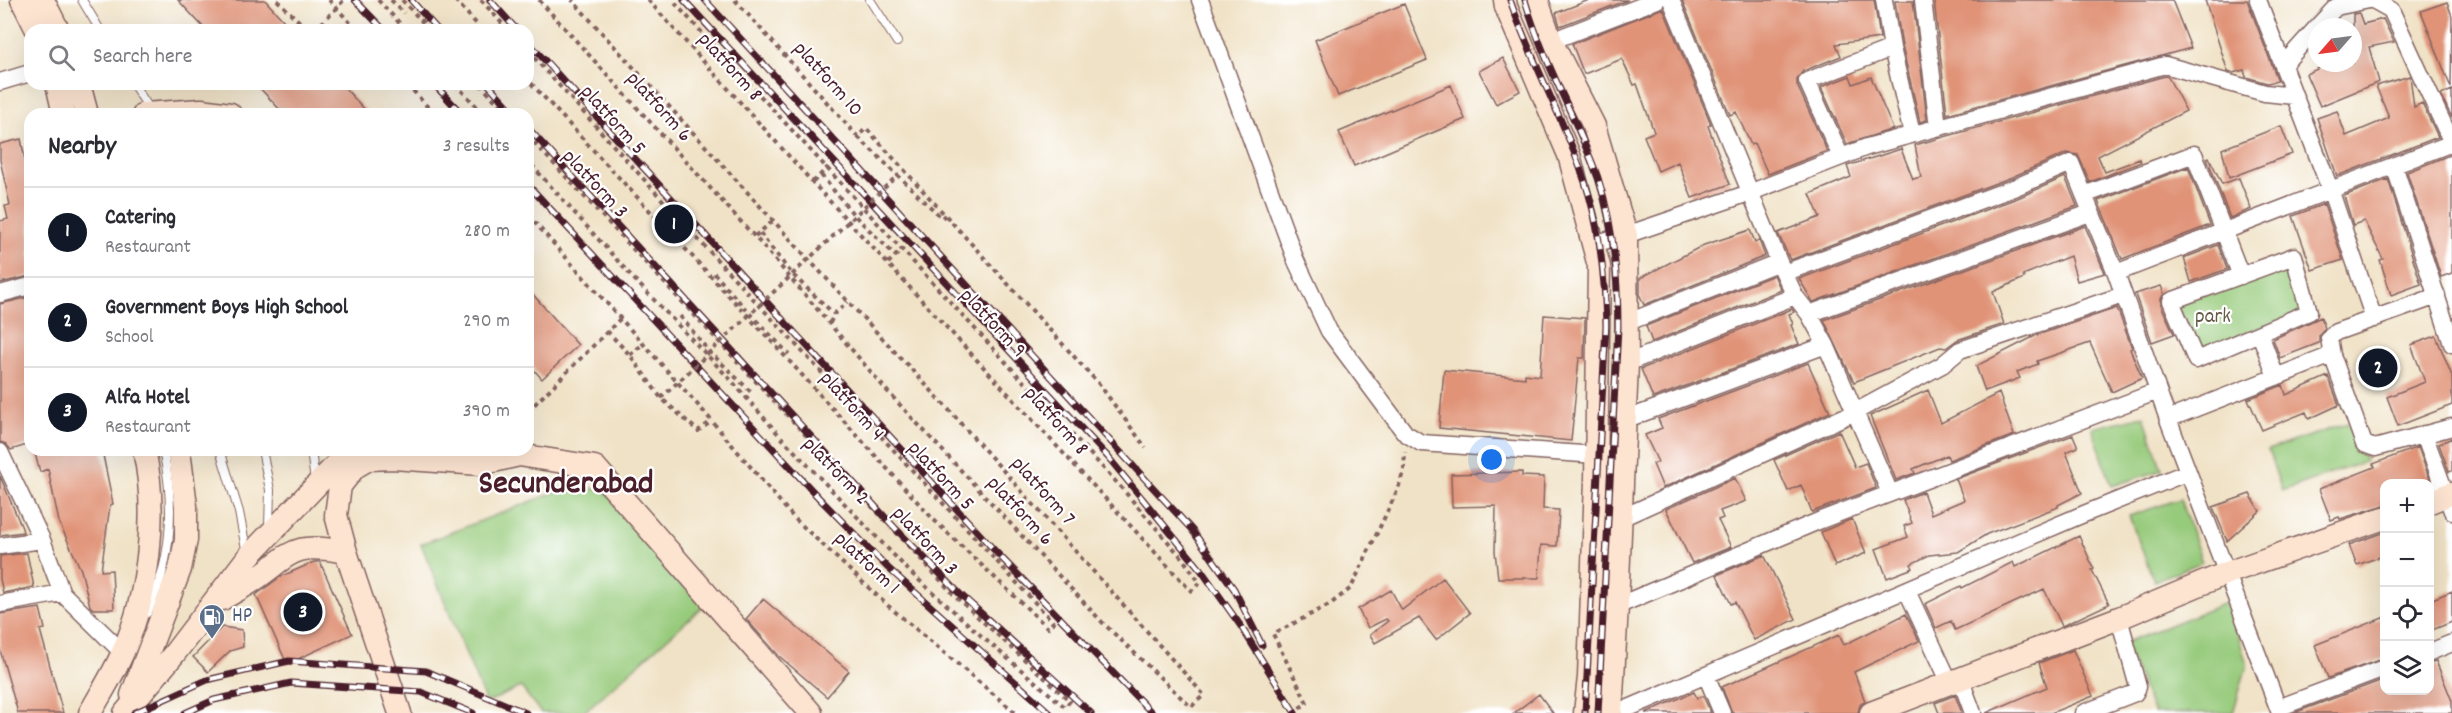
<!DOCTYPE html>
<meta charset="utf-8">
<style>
:root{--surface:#fff;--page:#f7f7f7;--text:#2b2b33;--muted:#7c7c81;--line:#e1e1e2;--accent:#111827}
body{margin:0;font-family:Dekko,sans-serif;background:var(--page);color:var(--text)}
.controls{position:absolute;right:18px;bottom:18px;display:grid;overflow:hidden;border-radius:12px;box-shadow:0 6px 24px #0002}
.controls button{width:54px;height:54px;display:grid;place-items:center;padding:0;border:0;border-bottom:2px solid var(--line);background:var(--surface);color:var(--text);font:30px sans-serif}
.compass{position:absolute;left:2308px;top:18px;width:54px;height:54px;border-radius:50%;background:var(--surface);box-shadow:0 6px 24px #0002;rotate:242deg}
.you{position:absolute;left:1492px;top:460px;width:21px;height:21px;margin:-15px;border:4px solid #fff;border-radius:50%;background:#1a73e8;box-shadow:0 0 0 9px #1a73e833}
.badge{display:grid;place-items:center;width:39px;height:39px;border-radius:50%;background:var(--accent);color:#fff;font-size:20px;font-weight:700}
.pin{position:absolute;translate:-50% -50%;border:3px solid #fff;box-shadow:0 2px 6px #0006}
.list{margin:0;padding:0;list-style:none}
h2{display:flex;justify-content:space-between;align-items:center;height:78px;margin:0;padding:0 24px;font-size:26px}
h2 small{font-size:20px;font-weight:400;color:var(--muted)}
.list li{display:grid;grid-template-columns:39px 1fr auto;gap:18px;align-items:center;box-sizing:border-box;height:90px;padding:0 24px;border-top:2px solid var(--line)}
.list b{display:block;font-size:22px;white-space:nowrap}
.list p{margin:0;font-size:20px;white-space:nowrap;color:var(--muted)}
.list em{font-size:20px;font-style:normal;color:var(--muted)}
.icon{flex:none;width:33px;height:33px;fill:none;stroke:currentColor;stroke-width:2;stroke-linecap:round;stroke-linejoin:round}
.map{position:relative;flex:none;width:2452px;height:713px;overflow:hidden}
.search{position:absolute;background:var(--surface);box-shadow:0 6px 24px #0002;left:24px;top:24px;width:510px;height:66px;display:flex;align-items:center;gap:15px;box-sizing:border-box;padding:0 21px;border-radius:18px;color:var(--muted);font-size:22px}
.panel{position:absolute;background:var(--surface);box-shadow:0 6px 24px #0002;left:24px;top:108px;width:510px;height:348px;border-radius:18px}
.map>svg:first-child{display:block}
</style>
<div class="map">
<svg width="2452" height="713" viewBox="0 0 2452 713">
<rect width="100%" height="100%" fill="#fff"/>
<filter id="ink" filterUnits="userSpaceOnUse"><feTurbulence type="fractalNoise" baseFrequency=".0167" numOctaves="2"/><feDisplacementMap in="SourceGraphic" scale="12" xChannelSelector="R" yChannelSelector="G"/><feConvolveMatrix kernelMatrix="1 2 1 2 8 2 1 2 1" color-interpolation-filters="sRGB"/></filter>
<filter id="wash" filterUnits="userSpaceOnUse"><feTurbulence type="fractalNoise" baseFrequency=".008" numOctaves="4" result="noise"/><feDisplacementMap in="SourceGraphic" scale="24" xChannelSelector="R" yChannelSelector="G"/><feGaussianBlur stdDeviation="1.35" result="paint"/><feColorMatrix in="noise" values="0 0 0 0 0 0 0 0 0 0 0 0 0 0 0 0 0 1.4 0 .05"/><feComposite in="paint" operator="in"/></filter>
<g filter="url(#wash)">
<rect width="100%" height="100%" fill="#f0e2c6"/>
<!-- green -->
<path fill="#97cb7c" stroke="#707554" stroke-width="1.5" d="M2291 260 2305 310 2197 354 2176 303Z
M2144 416 2162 470 2112 486 2092 428Z
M2348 423 2366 461 2282 491 2268 450Z
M566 488 603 489 706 604 583 713H541L521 687 486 703 421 544Z
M2180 499 2202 562 2154 581 2129 516Z
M2228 602 2247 665 2233 713H2154L2124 643Z"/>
<g id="blocks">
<!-- building -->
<path fill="#e09377" d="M178 0H265L292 30H206Z
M1589 0H1628L1560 26 1556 13Z
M1682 0H1874L1880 38 1836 44 1841 56 1803 71 1797 79V85L1827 151 1768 174 1754 143 1751 145 1736 112 1730 115Z
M1934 0H2172L2191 48 1947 114Z
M2205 0H2247L2278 81 2267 83 2246 77 2244 70 2233 73 2228 72Z
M1895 1H1913L1927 120 1920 122 1902 46Z
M2447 2 2452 16 2451 88 2421 11Z
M1404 4 1427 60 1338 96 1315 40Z
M1663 8 1711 124 1708 126 1730 184 1692 198 1678 162 1658 171 1644 136 1654 132 1637 84 1634 85 1622 59 1584 74 1572 44Z
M2359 13 2363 24 2383 19 2394 42 2369 47 2379 82 2320 106 2306 74 2330 63H2353V14Z
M1503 58 1520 91 1496 104 1479 71Z
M1850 76 1853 84 1871 77 1893 129 1847 144 1821 87Z
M2165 76 2168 77 2186 111 2098 156 2105 172 2140 159 2141 162 2090 182 2078 155 2067 153 2012 177 1790 260 1778 233 1820 217 1810 194 1851 177 1847 166 1901 149 1913 179 1921 177 1915 145Z
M2410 76 2414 107 2422 103 2438 137 2337 176 2317 118 2337 111 2346 136 2389 118 2376 86Z
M256 84H341L369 114H284Z
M1451 85 1465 119 1354 166 1339 132Z
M2452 90V118L2441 95Z
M2281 126 2292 154 2229 178 2222 149Z
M21 139 27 170 30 169V276L0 283V221L8 219 5 206 10 205 0 160V144Z
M2452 154V273L2441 277 2407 172Z
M2209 157 2222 184 2239 178 2251 209 2230 218 2207 158Z
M2188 167 2210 225 2122 259 2098 201Z
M2065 177 2077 206 1813 302 1799 279 2020 197Z
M2388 179 2421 284 2391 295 2380 260 2383 259 2364 221 2353 225 2344 196Z
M2324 204 2343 260 2312 270 2293 216Z
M2085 226 2105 273 2077 281 2070 256 2023 275 2024 278 1993 292 2004 324 1957 340 1946 348 1940 347 1854 382 1824 320Z
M1750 230 1755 242 1759 240 1765 256 1644 305 1640 296V278L1704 245Z
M2218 245 2227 269 2191 282 2184 258Z
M1774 275 1781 290 1652 342 1646 326Z
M2161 286 2164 293 2161 299V305L2174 334 2152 342 2135 294Z
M528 289 578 345 542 379 528 363Z
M30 297V444L11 450 6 444 0 442V304Z
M2117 308 2132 348 2130 349 2142 378 2112 392 2090 343 2037 361 2038 364 2017 372 2020 378 1985 391 1976 366 2037 335Z
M1792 309 1794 312 1789 314 1793 324 1791 325 1799 344 1653 398 1641 369Z
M1544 315 1585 318 1584 358H1579L1571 441 1439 428 1444 370 1525 378V374L1540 376Z
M2321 317 2325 328 2319 334V343L2280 358 2273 339Z
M2436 336 2452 376V405L2398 426 2387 397 2425 382 2411 345Z
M1808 363 1830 412 1663 488 1653 464 1658 462 1645 435 1662 428 1658 419Z
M2328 376 2339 405 2309 419 2306 412 2262 430 2248 399 2283 385 2286 395Z
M1928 390 1941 423 1999 393 2014 435 1949 460 1947 455 1913 469 1915 473 1896 480 1870 416Z
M1839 431 1855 467 1866 463 1876 488 1812 512 1801 485 1788 491 1774 460Z
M2073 435 2078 447 2066 452 2082 493 2058 505V507L1987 534 1958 552 1929 555 1911 564 1913 568 1887 578 1876 549 1908 537 1904 526 1912 523 1903 500 1923 492 1931 514 1964 500 1956 479Z
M2452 438V471L2449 472 2439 444Z
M2418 447 2431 483H2385V505L2340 519 2339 517 2331 520 2319 489 2375 467 2373 464Z
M34 450H102L113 504 110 505 101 571 112 570 114 609H93L90 606 81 570 59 522 48 469 40 472Z
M1522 472V476L1544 477 1543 509 1559 510 1557 546 1541 545 1539 578H1498L1495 551 1496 506 1452 507 1451 474Z
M0 476 22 528 23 532 0 535Z
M1735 478 1746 501 1720 511 1723 518 1718 520 1731 547 1692 563 1666 509Z
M2250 494 2260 511 2227 541 2213 507Z
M1852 519 1866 553 1835 566 1821 532Z
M2385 532V555L2357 565 2349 545Z
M2079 536 2094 569 2092 570 2109 604 2062 626 2044 589 1955 630 1951 621 1936 628 1925 604 1961 586 1962 588 2013 562 2015 567Z
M27 553 34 587 3 593 0 579V556Z
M1764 555 1796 619 1754 640 1735 602 1731 604 1717 575Z
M314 562H320L352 634 287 664 256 595 280 577Z
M1443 578 1470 613 1436 640 1419 618 1375 643 1370 635 1388 621 1386 619 1368 628 1358 609 1391 590 1402 610Z
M2452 591V622L2430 631V600Z
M763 599 849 671 827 697 779 656 746 619Z
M40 608 45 629 40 630 63 713H18L0 650V614Z
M1906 614 1919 641 1854 672 1865 701 1860 705 1858 713H1732L1722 687 1839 635 1844 645Z
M2385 617V658L2328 678 2315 645Z
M222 627 242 630 243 647 230 651 208 672 193 657Z
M2073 650 2093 696 2051 713H1986L2047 687 2039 663Z
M2436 661 2452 701V713H2294L2385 679V690H2430V662Z
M1694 692 1697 698 1703 696 1711 713H1645Z
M1539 694 1553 713H1514Z
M1955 695 1962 713H1939L1935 703Z"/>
</g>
</g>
<g filter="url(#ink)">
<use href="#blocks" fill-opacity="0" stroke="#846361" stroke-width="1.5"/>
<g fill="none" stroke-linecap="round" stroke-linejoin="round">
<!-- lane casing -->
<g stroke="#846361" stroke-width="10">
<path id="lane" d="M82 0 100 30
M870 0 897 42
M133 84 151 111
M220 450 239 512 247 554
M262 450 270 490 269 527
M311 450 315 482
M147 613C172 562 175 505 163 450"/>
</g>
<!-- street casing -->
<g stroke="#846361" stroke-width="19">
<path id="street" d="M1200 0 1296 261 1329 331 1405 433 1421 443 1597 455 1623 453
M1671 0 1779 262 1795 296 1809 314 1826 345 1890 493
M1884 0 1892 48 1912 134
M1923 0 1938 127
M2258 0 2330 189 2374 319
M2373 0 2391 10 2452 143
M2317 27 2336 7 2369 0
M1551 41 1657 0
M2284 64 2317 27
M0 82 30 73
M1841 157 1807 81 1892 48
M2394 165 2452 344
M2084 195 2194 154 2241 276
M1593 244 1626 235 1749 193 1867 147 2165 65 2265 93 2294 96
M2294 256 2309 312 2196 360 2171 301Z
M1784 273 2016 187 2071 163 2116 273 2168 419 2280 713
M2116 273 2452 143
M0 294 30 286
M1809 314 2090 213
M1626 323 1779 262
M2260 334 2276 377
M2332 355 2364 444 2375 448 2452 427
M1627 363 1795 296
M2168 419 2332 355 2329 338 2336 332 2437 296
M1624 420 1826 345
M2424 434 2452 511
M0 452 42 540 62 593 123 653
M1594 523 1621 518 1855 412 1942 365 1960 350 2123 295
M0 546 42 540
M1907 591 1950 683
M0 604 62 593
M1617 606 1821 520 2158 391
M2430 652 2452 643
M1706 675 1722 713
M1960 678 1973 713
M2278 708 2384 668
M1617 713 2079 516 2188 472
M2083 713 2135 693 2138 687 2119 618"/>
</g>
<!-- secondary casing -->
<g stroke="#846361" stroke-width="25">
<path id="secondary" d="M22 0 37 30
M43 0 58 30
M1505 0 1506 7 1569 155 1599 266 1596 480 1589 677 1585 713
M1537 0 1551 41 1594 126 1626 235 1627 363 1617 606 1611 713
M57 84 64 114
M79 84 87 114
M144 114 201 110 230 114
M2430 502 2452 493
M222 599C232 593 244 587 254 580 294 552 292 542 346 552
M132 695 180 569 186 540V506L179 450
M90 713C101 693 114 673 123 652 149 593 158 513 144 450
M125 713 174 654 248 557 350 450
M400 713 346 552 336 515 340 486 355 467 369 459 393 458 481 464 519 455 595 467 811 713
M1871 713 2119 618 2227 573 2384 518"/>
</g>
<!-- path -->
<path stroke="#846361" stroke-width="4" stroke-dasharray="4.5 4.5" stroke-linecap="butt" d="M277 0 308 30
M329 0 357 30
M378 0 406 30
M391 0 404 13
M402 0 430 30
M455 0 482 30
M481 0 508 30
M539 0 764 247 888 392 1102 622 1191 707 1204 695 940 400 811 262 572 0
M648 0 824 195 1191 591 1200 583 1183 559 1118 484 672 0
M735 0 858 137 866 128 1099 384 1146 448
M528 51 696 237 1053 622 1048 628 933 519 772 342 528 80
M407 84 434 114
M455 84 484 114
M480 84 508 114
M528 136 957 598 1070 701 1065 707 987 641 911 573 780 436 730 379 634 279 528 161
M858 137 942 218 945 215
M821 175 854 215 896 256
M813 182 828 167
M528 215 705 413 793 517 886 604 1016 713
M760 233 792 274 834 314
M755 236 773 221
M888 263 903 249
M714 273 749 313 789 354
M680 316 710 352 751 392
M830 323 834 314 848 302
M607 331 630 355 661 398 698 431 712 421
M630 355 644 343
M528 411 621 318
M1292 713 1307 703 1273 634 1329 605 1351 588 1398 489 1404 469 1405 452"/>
<!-- lane -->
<use href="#lane" stroke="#fff" stroke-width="8"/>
<!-- street -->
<use href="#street" stroke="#fff" stroke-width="16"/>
<!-- secondary -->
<use href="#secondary" stroke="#fde4d1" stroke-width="22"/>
<!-- rail casing -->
<g stroke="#4a1f2b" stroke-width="7">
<path id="rail" d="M355 0 384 30
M411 0 438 30
M490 0 517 30
M684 0 1108 457 1201 570 1240 625 1295 713
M705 0 1192 530 1234 589 1262 645
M1510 0C1533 66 1569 128 1589 195 1601 237 1605 281 1606 326L1585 713
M1525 0C1543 62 1576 117 1598 178 1614 226 1618 277 1618 327L1598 713
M528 42 997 553 1152 713
M434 84 462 114
M488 84 515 114
M528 128 896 529 960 594 1091 713
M528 185 819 498 888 568 1050 713
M134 713 207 680 289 661 426 671 526 713
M185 713 214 700 291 683 421 692 473 713"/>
</g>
<!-- rail -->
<use href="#rail" stroke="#fff" stroke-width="4.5" stroke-dasharray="14" stroke-linecap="butt"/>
<!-- path-bridge -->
<path stroke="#846361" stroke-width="4" stroke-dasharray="4.5 4.5" stroke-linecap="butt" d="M315 30 344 0
M661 398 898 175"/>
</g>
</g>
<!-- icons -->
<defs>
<g id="fuel-pin" transform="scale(1.35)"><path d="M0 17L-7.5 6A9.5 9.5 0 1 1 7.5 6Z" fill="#5c6f8a" stroke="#fff"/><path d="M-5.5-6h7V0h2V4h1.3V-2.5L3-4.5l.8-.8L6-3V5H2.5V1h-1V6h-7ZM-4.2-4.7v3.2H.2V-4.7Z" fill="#fff"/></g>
</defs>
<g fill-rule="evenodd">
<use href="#fuel-pin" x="212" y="617"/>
</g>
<g text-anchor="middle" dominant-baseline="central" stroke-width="4.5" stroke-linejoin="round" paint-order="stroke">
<!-- street labels -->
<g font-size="21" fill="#4a1f2b" stroke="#fff">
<text transform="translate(729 68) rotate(48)">platform 8</text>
<text transform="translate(827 80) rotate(48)">platform 10</text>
<text transform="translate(658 108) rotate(48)">platform 6</text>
<text transform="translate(612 121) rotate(48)">platform 5</text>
<text transform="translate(594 185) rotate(47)">platform 3</text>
<text transform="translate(992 324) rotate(47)">platform 9</text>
<text transform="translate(851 407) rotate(48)">platform 4</text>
<text transform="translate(1055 422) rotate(48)">platform 8</text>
<text transform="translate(835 472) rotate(46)">platform 2</text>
<text transform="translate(940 477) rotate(47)">platform 5</text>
<text transform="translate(1042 492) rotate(48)">platform 7</text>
<text transform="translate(1019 512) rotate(47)">platform 6</text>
<text transform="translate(924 542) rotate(47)">platform 3</text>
<text transform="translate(866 564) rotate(43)">platform 1</text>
</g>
<!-- park labels -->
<g font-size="21" fill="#655b47" stroke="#fff">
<text x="2213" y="318">park</text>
</g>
<!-- service labels -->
<g font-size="21" fill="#4e5e75" stroke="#fff" text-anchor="start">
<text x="232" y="617">HP</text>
</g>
<!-- town labels -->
<g font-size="33" font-weight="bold" fill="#4a1f2b" stroke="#fff">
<text x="566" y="485">Secunderabad</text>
</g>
</g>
</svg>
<div class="controls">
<button>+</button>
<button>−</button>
<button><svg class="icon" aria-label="locate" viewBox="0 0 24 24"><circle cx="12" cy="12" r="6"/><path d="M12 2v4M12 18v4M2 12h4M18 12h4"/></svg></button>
<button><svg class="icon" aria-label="layers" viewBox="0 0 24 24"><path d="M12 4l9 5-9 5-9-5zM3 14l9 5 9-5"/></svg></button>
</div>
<svg class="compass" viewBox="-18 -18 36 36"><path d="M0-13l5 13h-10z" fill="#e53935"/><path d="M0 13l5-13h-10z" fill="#7c7c81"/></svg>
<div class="you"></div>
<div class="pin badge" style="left:674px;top:224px">1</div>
<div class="pin badge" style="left:2378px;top:368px">2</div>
<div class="pin badge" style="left:303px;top:612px">3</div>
<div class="search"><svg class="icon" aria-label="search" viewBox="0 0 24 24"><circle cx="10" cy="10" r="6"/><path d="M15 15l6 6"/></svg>Search here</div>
<section class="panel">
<h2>Nearby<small>3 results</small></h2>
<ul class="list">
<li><span class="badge">1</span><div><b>Catering</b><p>Restaurant</p></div><em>280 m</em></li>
<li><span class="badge">2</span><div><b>Government Boys High School</b><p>School</p></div><em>290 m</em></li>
<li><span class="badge">3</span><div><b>Alfa Hotel</b><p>Restaurant</p></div><em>390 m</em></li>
</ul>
</section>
</div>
